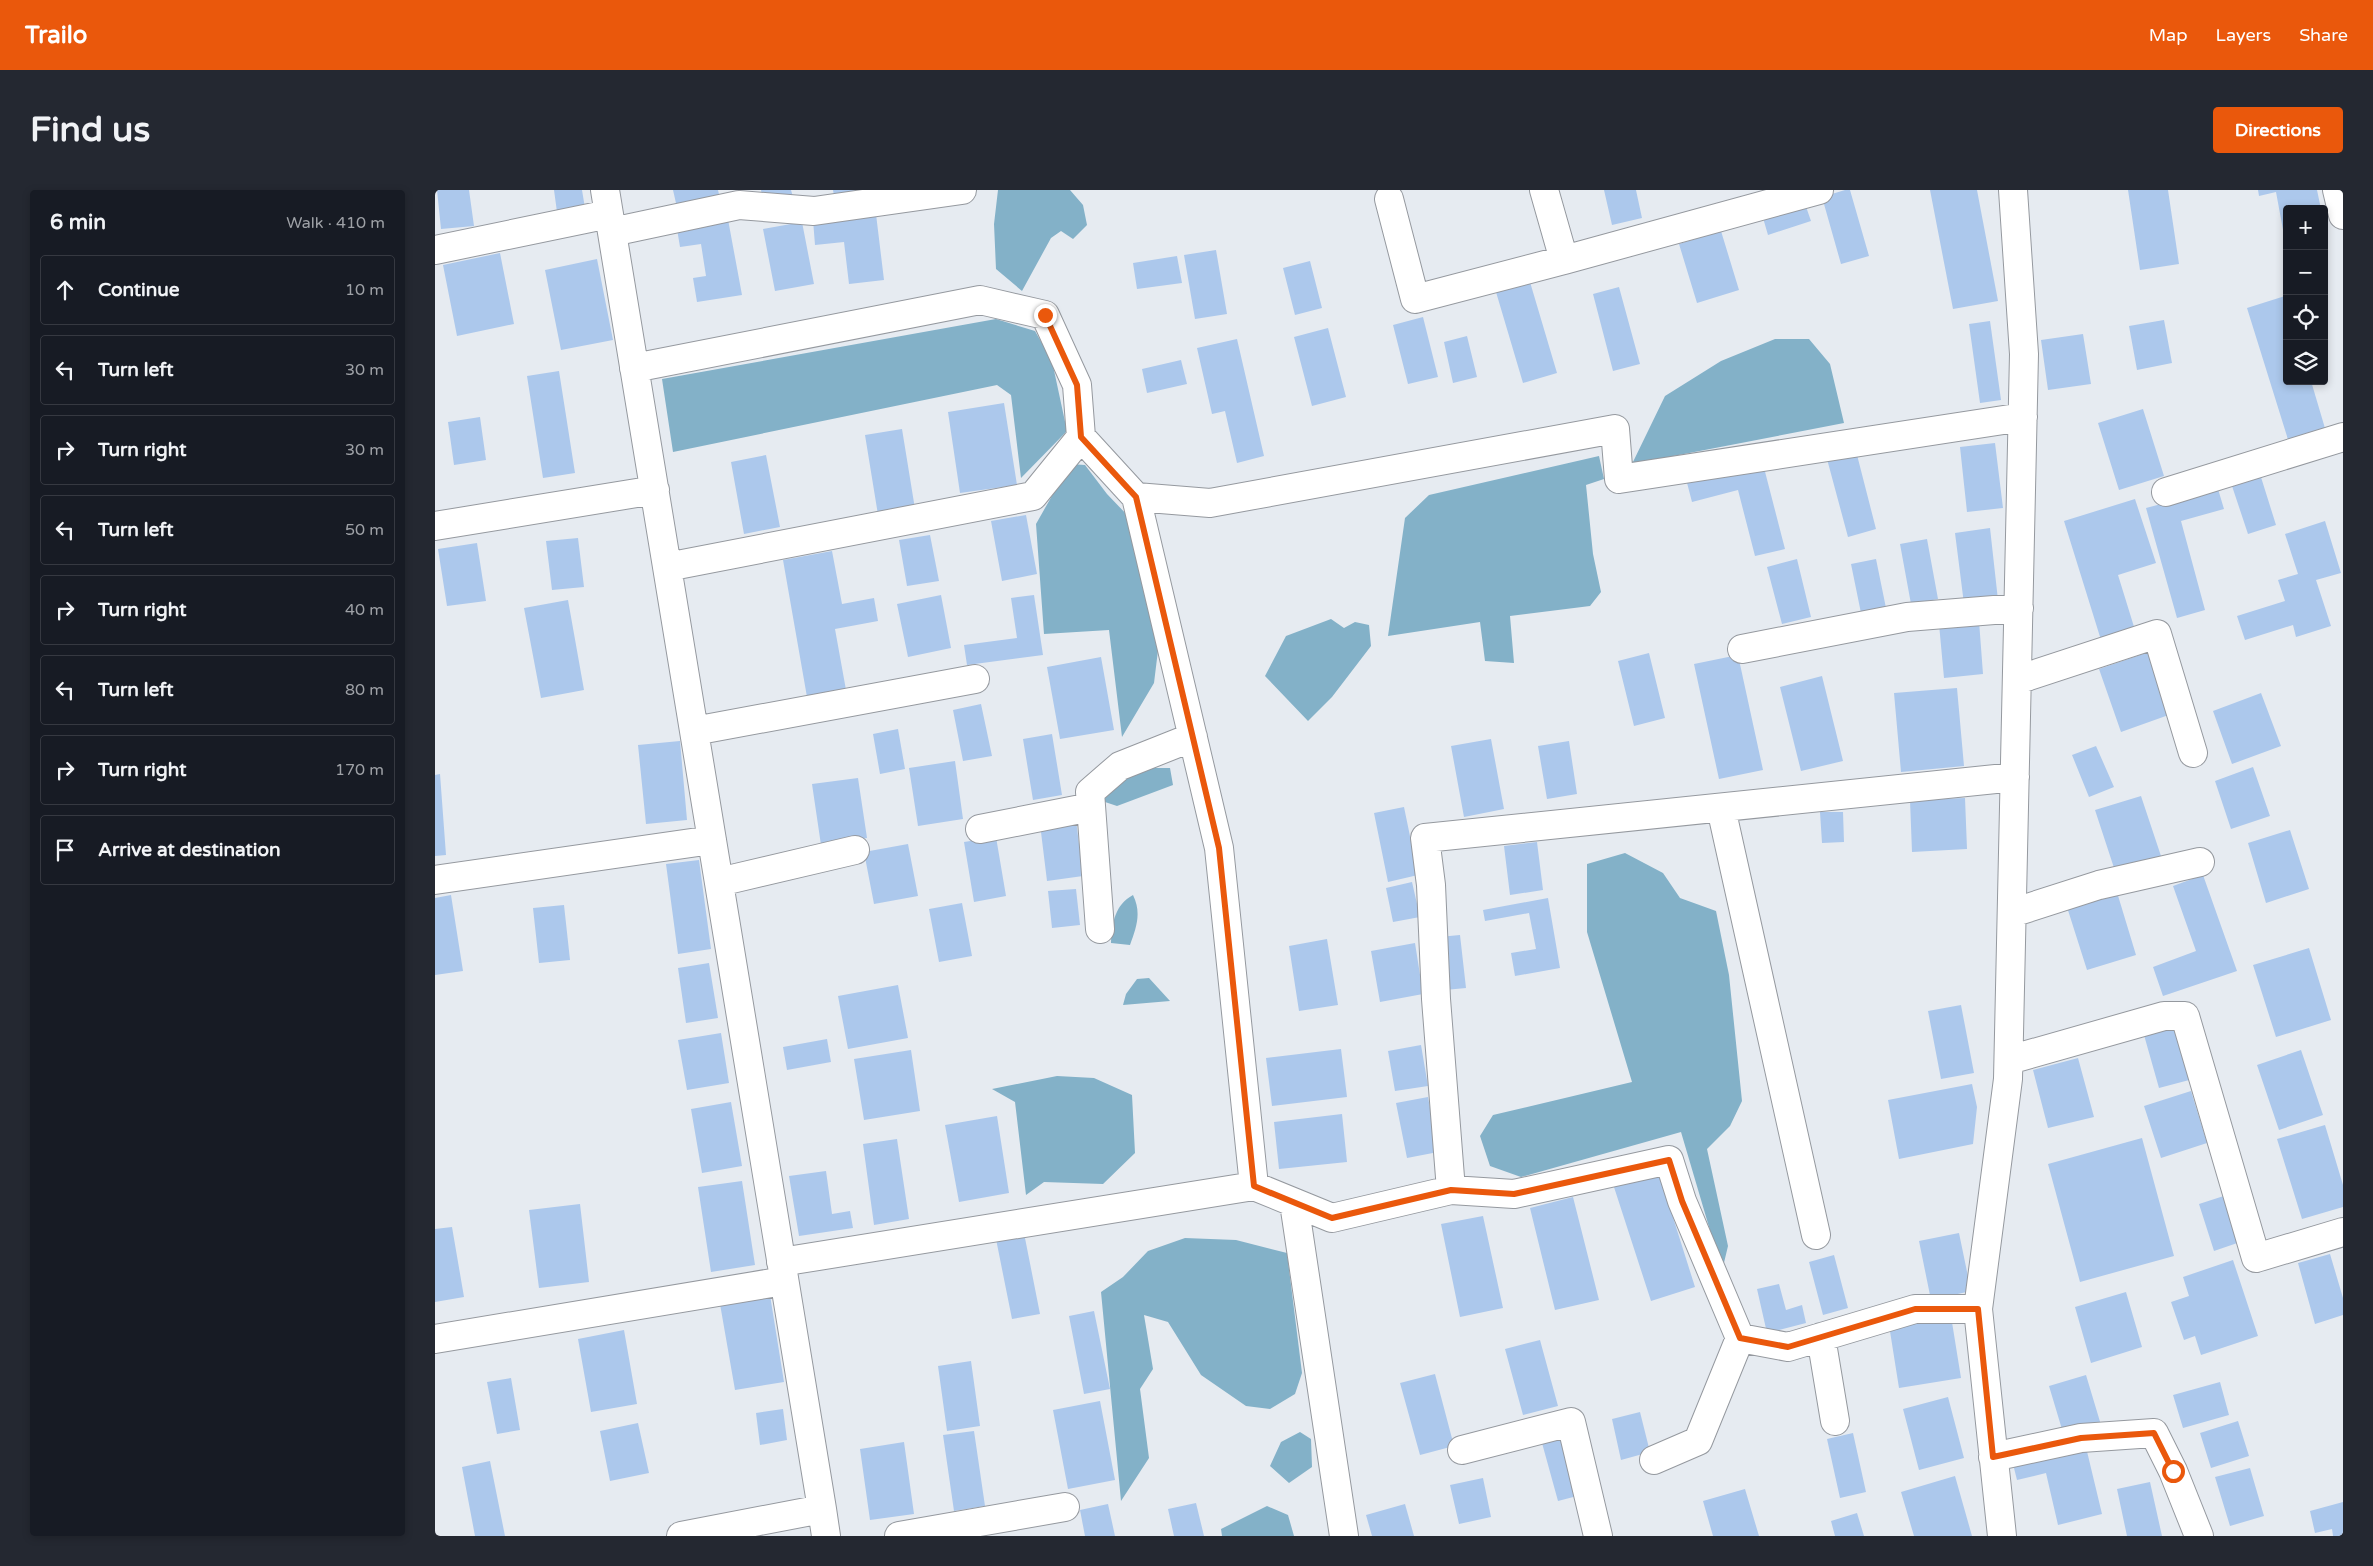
<!DOCTYPE html>
<meta charset="utf-8">
<style>
:root{--surface:#171b24;--page:#242831;--text:#f1f3f6;--muted:#9ea1a6;--line:#363941;--accent:#ea580c}
body{margin:0;font-family:"Varela Round",sans-serif;background:var(--page);color:var(--text)}
.controls{position:absolute;right:15px;top:15px;display:grid;overflow:hidden;border-radius:5px;box-shadow:0 2px 8px #0003}
.controls button{width:45px;height:45px;display:grid;place-items:center;padding:0;border:0;border-bottom:1px solid var(--line);background:var(--surface);color:var(--text);font:25px sans-serif}
.stop{position:absolute;width:15px;height:15px;margin:-11px;border:4px solid #ea580c;border-radius:50%;background:#fff}
.stop.end{background:#ea580c;border-color:#fff;box-shadow:0 1px 5px #0008}
.list{margin:0;padding:0;list-style:none}
h2{display:flex;justify-content:space-between;align-items:center;height:65px;margin:0;padding:0 20px;font-size:21px}
h2 small{font-size:16px;font-weight:400;color:var(--muted)}
.list li{display:grid;grid-template-columns:32px 1fr auto;gap:15px;align-items:center;box-sizing:border-box;height:70px;margin:0 10px 10px;padding:0 10px;border:1px solid var(--line);border-radius:5px}
.list b{display:block;font-size:19px;white-space:nowrap}
.list em{font-size:16px;font-style:normal;color:var(--muted)}
.icon{flex:none;width:28px;height:28px;fill:none;stroke:currentColor;stroke-width:2;stroke-linecap:round;stroke-linejoin:round}
.map{position:relative;flex:none;width:1908px;height:1346px;overflow:hidden;border-radius:5px}
header{display:flex;align-items:center;gap:30px;box-sizing:border-box;height:70px;padding:0 25px;background:var(--accent);color:#fff}
header strong{font-size:24px}
nav{display:flex;gap:28px;margin-inline-start:auto;font-size:18px}
.intro{display:flex;align-items:center;justify-content:space-between;box-sizing:border-box;height:120px;padding:0 30px}
h1{margin:0;font-size:35px}
.button{padding:12px 22px;border-radius:5px;background:var(--accent);color:#fff;font-size:18px;font-weight:700}
main{display:flex;gap:30px;padding:0 30px}
aside{flex:1;background:var(--surface);border-radius:5px;box-shadow:0 2px 8px #0003}
.map>svg:first-child{display:block}
</style>
<header>
<strong>Trailo</strong>
<nav><a>Map</a><a>Layers</a><a>Share</a></nav>
</header>
<div class="intro"><h1>Find us</h1><a class="button">Directions</a></div>
<main>
<aside>
<h2>6 min<small>Walk · 410 m</small></h2>
<ul class="list">
<li><svg class="icon" aria-label="ahead" viewBox="0 0 24 24"><path d="M12 20V5M6 11l6-6 6 6"/></svg><div><b>Continue</b></div><em>10 m</em></li>
<li><svg class="icon" aria-label="left" viewBox="0 0 24 24"><path d="M17 20v-9H6M10 6l-5 5 5 5"/></svg><div><b>Turn left</b></div><em>30 m</em></li>
<li><svg class="icon" aria-label="right" viewBox="0 0 24 24"><path d="M7 20v-9h11M14 6l5 5-5 5"/></svg><div><b>Turn right</b></div><em>30 m</em></li>
<li><svg class="icon" aria-label="left" viewBox="0 0 24 24"><path d="M17 20v-9H6M10 6l-5 5 5 5"/></svg><div><b>Turn left</b></div><em>50 m</em></li>
<li><svg class="icon" aria-label="right" viewBox="0 0 24 24"><path d="M7 20v-9h11M14 6l5 5-5 5"/></svg><div><b>Turn right</b></div><em>40 m</em></li>
<li><svg class="icon" aria-label="left" viewBox="0 0 24 24"><path d="M17 20v-9H6M10 6l-5 5 5 5"/></svg><div><b>Turn left</b></div><em>80 m</em></li>
<li><svg class="icon" aria-label="right" viewBox="0 0 24 24"><path d="M7 20v-9h11M14 6l5 5-5 5"/></svg><div><b>Turn right</b></div><em>170 m</em></li>
<li><svg class="icon" aria-label="arrive" viewBox="0 0 24 24"><path d="M6 21V4h12l-3 4 3 4H6"/></svg><div><b>Arrive at destination</b></div></li>
</ul>
</aside>
<div class="map">
<svg width="1908" height="1346" viewBox="0 0 1908 1346">
<rect width="100%" height="100%" fill="#e6ebf1"/>
<!-- water -->
<path fill="#83b1c8" d="M563 0H635L648 15 652 35 638 49 626 41 616 48 587 101 561 79 559 34Z
M561 129 600 141 617 171 632 241 586 288 576 205 562 195 238 262 227 189Z
M1340 149H1374L1395 174 1409 233 1197 274 1230 206 1286 171Z
M1164 266 1169 289 1151 295 1158 364 1166 402 1155 416 1075 426 1079 473 1050 471 1045 432 953 446 970 328 994 305Z
M635 274 650 275 672 304 695 328 725 444 719 493 687 547 674 440 609 444 601 334Z
M896 429 909 438 920 432 934 435 936 456 897 507 873 531 830 486 851 446Z
M710 578H735L738 595 682 616 667 611V601Z
M1190 663 1228 683 1245 708 1281 721 1294 785 1307 911 1295 936 1272 959 1293 1056 1287 1081 1246 942 1086 987 1055 976 1045 946 1058 925 1197 892 1152 742V674Z
M698 705C707 723 701 738 695 755L676 753C677 732 680 715 698 705Z
M714 788 735 811 688 815 691 804 702 789Z
M622 886 659 888 697 905 700 963 668 994 609 992 591 1005 580 912 557 899Z
M750 1048 801 1050 852 1063 867 1183 860 1204 835 1219 811 1216 766 1185 733 1132 709 1125 718 1179 705 1199 714 1268 686 1311 666 1102 688 1087 713 1061Z
M865 1242 876 1249 877 1277 854 1293 835 1276 846 1252Z
M832 1316 853 1325 859 1346H787L786 1339Z"/>
<!-- building -->
<path fill="#acc8ec" d="M2 0H34L39 36 6 39Z
M119 0H147L150 18 122 22Z
M238 0H283L286 13 243 22Z
M326 0H356L358 7 328 12Z
M398 0H427V1L399 6Z
M1169 0H1201L1207 28 1177 35Z
M1410 0H1415L1434 66 1406 74 1387 7Z
M1495 0H1542L1563 111 1518 119Z
M1693 0H1733L1744 74 1705 80Z
M1823 0H1882L1886 19H1852L1851 56 1841 2 1824 6Z
M1368 8 1376 31 1333 45 1326 21Z
M292 24 307 105 262 112 258 88 271 86 266 54 245 57 241 33Z
M441 24 449 90 414 94 409 52 380 55 378 30Z
M367 32 379 94 340 101 328 39Z
M1286 41 1304 100 1262 113 1244 54Z
M1889 44 1893 61 1889 62Z
M781 60 792 124 760 129 749 65Z
M65 63 79 134 22 146 8 75Z
M742 66 747 93 702 99 698 73Z
M162 69 178 150 126 160 110 80Z
M875 71 887 118 860 125 848 78Z
M1095 92 1122 183 1088 193 1061 102Z
M1184 97 1205 174 1178 181 1158 104Z
M1850 106 1852 112V191H1876L1892 245 1855 256 1812 118Z
M988 127 1003 187 973 194 958 135Z
M1729 130 1737 173 1702 180 1694 136Z
M1555 131 1566 210 1545 213 1534 134Z
M893 138 911 207 877 216 859 147Z
M1648 144 1656 194 1613 200 1606 150Z
M1032 146 1042 187 1018 193 1009 152Z
M802 149 829 266 802 273 790 221 777 224 762 158Z
M746 170 752 194 712 203 707 179Z
M124 181 140 283 108 288 92 186Z
M569 213 582 295 525 303 513 222Z
M1708 219 1729 286 1684 300 1663 233Z
M45 227 51 270 19 275 13 232Z
M467 239 481 325 444 331 430 245Z
M1560 253 1568 318 1532 322 1525 257Z
M1421 261 1441 339 1413 347 1392 269Z
M331 265 345 337 309 344 296 272Z
M1327 270 1350 359 1320 366 1303 300 1257 312 1251 289Z
M1825 284 1841 335 1813 344 1796 293Z
M1783 299 1789 319 1746 331 1770 420 1742 428 1711 318Z
M1700 309 1721 373 1683 385 1700 440 1666 450 1629 331Z
M591 325 602 384 567 391 556 331Z
M1890 331 1906 383 1881 390 1896 436 1861 447 1858 435 1810 450 1802 426 1850 411 1843 390 1863 384 1850 344Z
M1555 338 1563 410 1529 414 1520 343Z
M495 345 504 391 472 396 464 350Z
M143 348 149 397 117 400 111 351Z
M1492 349 1503 409 1476 414 1465 354Z
M42 353 51 411 12 416 3 359Z
M397 361 407 414 439 408 443 431 400 439 411 500 372 507 348 370Z
M1362 369 1376 427 1347 434 1332 377Z
M1441 369 1451 418 1426 423 1416 374Z
M506 405 516 458 473 467 462 414Z
M599 405 608 465 532 475 529 455 582 448 576 408Z
M133 410 149 500 106 508 89 418Z
M1544 431 1548 484 1509 488 1504 434Z
M1720 460 1742 522 1686 542 1664 479Z
M1214 463 1230 528 1199 536 1183 471Z
M1303 465 1328 580 1284 589 1259 474Z
M666 467 679 540 625 549 612 477Z
M1387 486 1408 571 1366 581 1345 497Z
M1522 498 1529 576 1466 582 1459 503Z
M1826 503 1846 556 1797 574 1778 521Z
M546 514 557 566 528 571 518 520Z
M463 539 470 579 445 584 438 544Z
M617 544 627 605 598 610 588 549Z
M1056 549 1069 619 1029 627 1016 556Z
M245 551 252 630 211 634 203 555Z
M1134 551 1142 604 1112 609 1103 556Z
M1661 556 1679 597 1654 607 1637 565Z
M520 571 528 629 483 636 474 578Z
M1818 577 1835 626 1796 639 1780 591Z
M5 584 11 665 0 666V585Z
M423 588 432 648 386 655 377 594Z
M1706 606 1728 672 1682 687 1660 620Z
M1530 608 1532 659 1477 662 1475 610Z
M969 617 983 685 953 692 939 623Z
M1385 622H1408L1409 652 1387 653Z
M641 630 648 686 612 691 605 634Z
M1855 640 1874 699 1831 713 1813 653Z
M561 647 571 706 539 712 529 652Z
M1102 652 1108 700 1075 705 1069 656Z
M473 654 483 706 439 714 429 662Z
M264 670 276 759 243 764 231 674Z
M1768 685 1802 781 1728 806 1718 777 1761 761 1738 696Z
M977 692 985 727 958 732 951 698Z
M641 699 645 735 617 738 613 701Z
M1681 699 1701 765 1652 780 1631 714Z
M16 705 28 781 0 785V708Z
M1113 708 1125 778 1080 786 1076 763 1101 759 1094 723 1050 731 1048 720Z
M527 713 537 766 504 772 494 719Z
M129 715 135 770 104 773 98 718Z
M1025 745 1031 798 1010 800 1004 747Z
M892 749 903 815 864 821 854 756Z
M980 753 988 804 945 812 936 761Z
M1874 758 1896 830 1841 847 1818 775Z
M274 773 283 828 251 833 243 778Z
M463 795 473 848 413 859 403 806Z
M1526 815 1539 883 1506 889 1493 821Z
M1742 836 1758 889 1724 898 1709 845Z
M286 843 294 893 252 900 243 850Z
M392 849 396 872 352 880 348 857Z
M986 855 993 896 960 901 953 861Z
M906 859 912 907 837 916 831 868Z
M476 860 485 921 429 930 419 869Z
M1866 860 1888 925 1844 940 1822 875Z
M1643 868 1659 927 1613 938 1598 880Z
M1537 894 1542 917 1538 954 1464 969 1453 910Z
M1756 901 1772 953 1726 968 1709 916Z
M993 907 1003 962 972 968 961 913Z
M296 912 307 976 267 983 256 919Z
M907 924 912 972 844 979 839 932Z
M562 926 574 1003 524 1012 510 935Z
M1890 935 1908 995V1017L1867 1029 1842 949Z
M1707 948 1739 1066 1645 1092 1613 974Z
M462 949 474 1029 439 1035 428 954Z
M1223 980 1260 1097 1216 1111 1178 994Z
M391 981 397 1024 415 1021 418 1038 364 1046 354 986Z
M307 991 320 1075 276 1082 263 997Z
M1798 1003 1814 1049 1779 1061 1764 1014Z
M1138 1007 1164 1110 1120 1120 1095 1018Z
M145 1014 154 1092 104 1098 94 1020Z
M1048 1026 1068 1118 1025 1127 1006 1034Z
M17 1037 29 1107 0 1112V1039Z
M589 1043 605 1124 577 1129 561 1049Z
M1524 1043 1536 1101 1496 1110 1484 1051Z
M1895 1064 1908 1108V1125L1880 1134 1863 1073Z
M1399 1065 1413 1118 1388 1125 1374 1072Z
M1798 1070 1823 1146 1766 1165 1760 1146 1749 1150 1736 1112 1754 1106 1748 1087Z
M1344 1094 1351 1120 1367 1115 1371 1133 1332 1143 1322 1099Z
M1691 1102 1707 1157 1656 1173 1640 1117Z
M335 1105 349 1192 300 1200 285 1114Z
M659 1121 675 1199 649 1204 634 1126Z
M1516 1126 1526 1188 1464 1198 1454 1135Z
M189 1140 202 1214 156 1222 143 1149Z
M1105 1150 1123 1216 1088 1225 1070 1159Z
M536 1171 545 1236 512 1241 503 1176Z
M1000 1184 1019 1256 985 1265 965 1193Z
M1651 1185 1666 1235 1629 1246 1614 1196Z
M76 1188 85 1240 62 1244 52 1192Z
M1785 1192 1794 1225 1748 1238 1738 1205Z
M1513 1207 1529 1268 1484 1280 1468 1219Z
M665 1211 680 1290 633 1299 618 1220Z
M348 1219 352 1250 325 1255 321 1223Z
M1205 1222 1215 1262 1186 1270 1177 1229Z
M1803 1231 1814 1266 1776 1278 1765 1243Z
M203 1233 214 1283 175 1291 165 1241Z
M539 1241 550 1316 519 1321 508 1245Z
M1418 1243 1431 1302 1405 1308 1392 1249Z
M1130 1247 1146 1305 1123 1311 1107 1253Z
M469 1252 479 1324 435 1330 425 1259Z
M1650 1253 1667 1324 1623 1335 1611 1283 1582 1290 1577 1270Z
M55 1271 70 1346H40L27 1277Z
M1815 1278 1829 1326 1795 1336 1780 1287Z
M1520 1286 1537 1346H1479L1466 1302Z
M1048 1288 1056 1327 1024 1334 1015 1295Z
M1715 1292 1727 1346H1692L1682 1299Z
M1310 1299 1324 1346H1278L1268 1311Z
M1908 1312V1346H1898L1897 1339 1880 1343 1875 1321Z
M761 1313 769 1346H739L733 1319Z
M673 1314 680 1346H650L645 1320Z
M970 1314 979 1346H937L931 1325Z
M1422 1323 1429 1346H1400L1396 1331Z"/>
<g fill="none" stroke-linecap="round" stroke-linejoin="round">
<!-- street casing -->
<g stroke="#95999f" stroke-width="30">
<path id="street" d="M170 0 387 1319 246 1346
M1109 0 1129 70 1384 0
M1902 0 1908 25
M954 9 980 109 1129 70
M177 42 304 15 379 21 527 0
M0 60 174 24
M199 178 545 110 610 125 642 195 646 247 598 306 232 377
M1731 302 1908 247
M701 307 775 313 1180 239 1184 289 1588 227
M0 336 220 300
M1307 459 1472 427 1584 418
M1582 490 1722 444 1758 563
M259 541 540 489
M1286 618 1381 1045
M545 639 656 617
M0 690 277 650
M284 692 420 660
M1577 723 1664 695 1765 672
M665 739 655 602 685 576 758 547
M1574 870 1729 826H1750L1821 1068 1908 1042
M819 996 897 1028 1016 1000 1001 809 996 695 990 648 1580 587
M1016 1000 1079 1004 1234 970 1247 1011 1305 1148 1353 1157 1480 1119H1543
M859 1013 909 1346
M346 1072 819 996 784 658 701 307 646 247
M1386 1147 1400 1231
M0 1149 349 1091
M1027 1260 1136 1232 1163 1346
M1558 1267 1646 1248 1719 1243 1738 1281 1764 1346
M1219 1270 1263 1251 1305 1148
M387 1319 391 1346
M464 1346 630 1317
M1567 1346 1543 1119 1573 889 1589 164 1578 0"/>
</g>
<!-- street -->
<use href="#street" stroke="#fff" stroke-width="28"/>
</g>
<g fill="none" stroke-linecap="round" stroke-linejoin="round">
<!-- route -->
<path stroke="#ea580c" stroke-width="6" d="M610 125 642 195 646 247 701 307 784 658 819 996 897 1028 1016 1000 1079 1004 1234 970 1247 1011 1305 1148 1353 1157 1480 1119H1543L1558 1267 1646 1248 1719 1243 1738 1281"/>
</g>
</svg>
<div class="controls">
<button>+</button>
<button>−</button>
<button><svg class="icon" aria-label="locate" viewBox="0 0 24 24"><circle cx="12" cy="12" r="6"/><path d="M12 2v4M12 18v4M2 12h4M18 12h4"/></svg></button>
<button><svg class="icon" aria-label="layers" viewBox="0 0 24 24"><path d="M12 4l9 5-9 5-9-5zM3 14l9 5 9-5"/></svg></button>
</div>
<div class="stop" style="left:1738px;top:1281px"></div>
<div class="stop end" style="left:610px;top:125px"></div>
</div>
</main>
